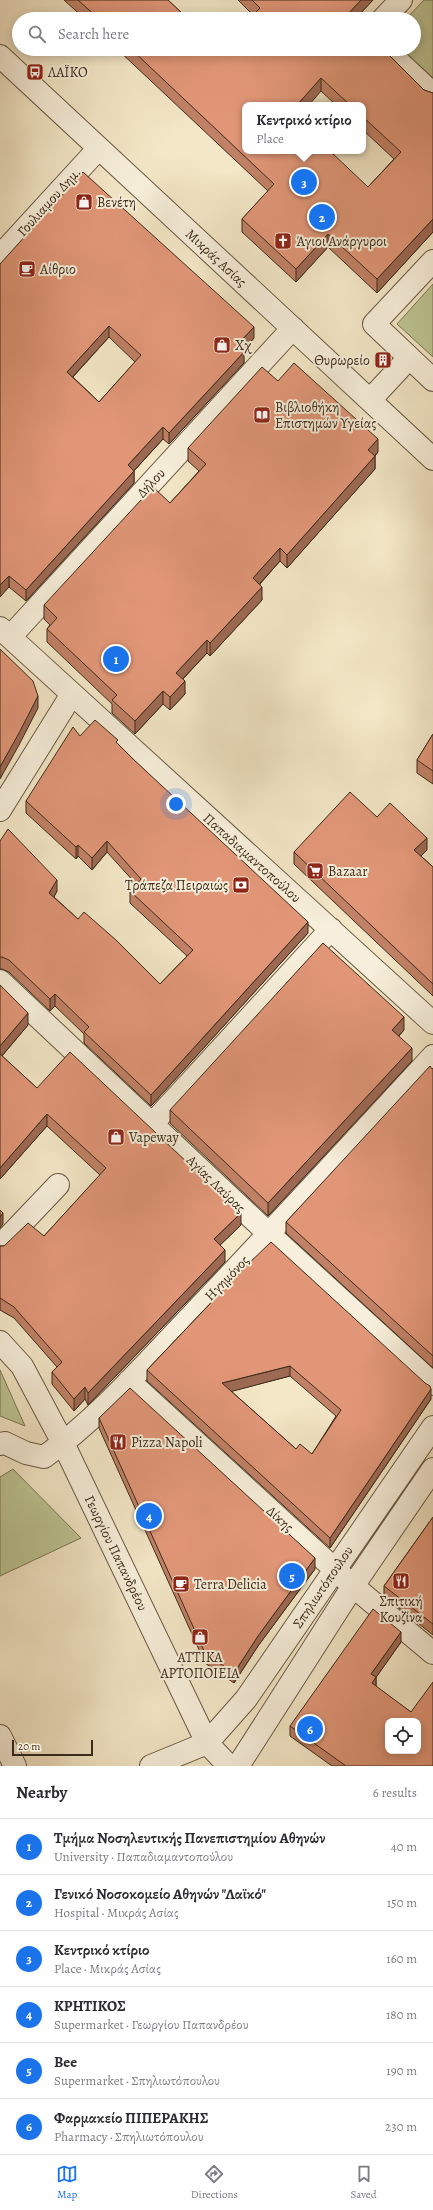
<!DOCTYPE html>
<meta charset="utf-8">
<style>
:root{--surface:#fff;--page:#f2f2f3;--text:#2b2b33;--muted:#7c7c81;--line:#e1e1e2;--accent:#1a73e8}
body{margin:0;font-family:Alegreya,serif;background:var(--page);color:var(--text)}
.controls{position:absolute;right:12px;bottom:12px;display:grid;overflow:hidden;border-radius:8px;box-shadow:0 2px 10px #0003}
.controls button{width:36px;height:36px;display:grid;place-items:center;padding:0;border:0;border-bottom:1px solid var(--line);background:var(--surface);color:var(--text);font:20px sans-serif}
.scale{position:absolute;left:12px;bottom:10px;width:81px;box-sizing:border-box;padding-left:4px;border:2px solid #3d2b1a;border-top:0;font-size:11px;line-height:14px;white-space:nowrap;color:#3d2b1a;-webkit-text-stroke:3px #f7efdb;paint-order:stroke}
.you{position:absolute;left:176px;top:804px;width:14px;height:14px;margin:-10px;border:3px solid #fff;border-radius:50%;background:#1a73e8;box-shadow:0 0 0 6px #1a73e833}
.badge{display:grid;place-items:center;width:26px;height:26px;border-radius:50%;background:var(--accent);color:#fff;font-size:13px;font-weight:700}
.pin{position:absolute;translate:-50% -50%;border:2px solid #fff;box-shadow:0 1px 4px #0006}
.popup{position:absolute;left:242px;top:102px;width:124px;height:52px;box-sizing:border-box;display:grid;place-content:center;border-radius:8px;background:var(--surface);filter:drop-shadow(0 1px 3px #0005);font-size:13px;white-space:nowrap;color:var(--muted)}
.popup b{font-size:15px;color:var(--text)}
.popup::after{content:'';position:absolute;left:50%;top:100%;margin-left:-8px;border:8px solid transparent;border-top-color:var(--surface)}
.list{margin:0;padding:0;list-style:none}
h2{display:flex;justify-content:space-between;align-items:center;height:52px;margin:0;padding:0 16px;font-size:17px}
h2 small{font-size:13px;font-weight:400;color:var(--muted)}
.list li{display:grid;grid-template-columns:26px 1fr auto;gap:12px;align-items:center;box-sizing:border-box;height:56px;padding:0 16px;border-top:1px solid var(--line)}
.list b{display:block;font-size:15px;white-space:nowrap}
.list p{margin:0;font-size:13px;white-space:nowrap;color:var(--muted)}
.list em{font-size:13px;font-style:normal;color:var(--muted)}
.icon{flex:none;width:22px;height:22px;fill:none;stroke:currentColor;stroke-width:2;stroke-linecap:round;stroke-linejoin:round}
.map{position:relative;flex:none;width:433px;height:1766px;overflow:hidden}
.search{position:absolute;background:var(--surface);box-shadow:0 2px 10px #0003;left:12px;right:12px;top:12px;height:44px;display:flex;align-items:center;gap:10px;box-sizing:border-box;padding:0 14px;border-radius:22px;color:var(--muted);font-size:15px}
.sheet{height:388px;background:var(--surface)}
nav{display:flex;justify-content:space-around;align-items:center;box-sizing:border-box;height:56px;border-top:1px solid var(--line);background:var(--surface);font-size:11px;color:var(--muted)}
nav a{display:grid;justify-items:center;gap:2px}
nav .on{color:var(--accent)}
.map>svg:first-child{display:block}
</style>
<div class="map">
<svg width="433" height="1766" viewBox="0 0 433 1766">
<rect width="100%" height="100%" fill="#f3e7c7"/>
<filter id="stains"><feTurbulence type="fractalNoise" baseFrequency=".005" numOctaves="4"/><feColorMatrix values="0 0 0 0 .2 0 0 0 0 .09 0 0 0 0 .02 0 0 0 .5 -.17"/></filter>
<radialGradient id="worn" r=".72"><stop offset=".6" stop-color="#630" stop-opacity="0"/><stop offset="1" stop-color="#630" stop-opacity=".3"/></radialGradient>
<!-- green -->
<path fill="#bdc594" stroke="#7d7857" d="M424 0H433V78L401 49H414V19H406Z
M433 284V357L397 324Z
M0 1370 25 1426 0 1416Z
M13 1469 81 1538 0 1576V1477Z"/>
<g fill="none" stroke-linecap="round" stroke-linejoin="round">
<!-- minor casing -->
<g stroke="#6a5a45" stroke-width="24">
<path id="minor" d="M383 19 401 0
M385 49 433 94
M0 56 433 459
M0 256 99 148
M433 261 374 324 433 380
M370 400 409 358
M0 628 433 1023
M10 637 293 328
M0 810 72 694
M0 981 269 1234 433 1384
M153 1123 331 929
M0 1246 58 1185
M0 1342 22 1366 63 1443 207 1743 229 1766
M129 1381 353 1586 433 1653
M0 1444 5 1443 26 1453 44 1457C99 1418 145 1364 192 1315 273 1230 353 1143 433 1056
M0 1736 15 1766
M151 1766 207 1743 246 1699 433 1427
M238 1766 353 1586 433 1469"/>
</g>
<!-- minor -->
<use href="#minor" stroke="#f7efdb" stroke-width="22"/>
</g>
<!-- wall -->
<path fill="#c18166" stroke="#3d2b1a" fill-rule="evenodd" d="M64 0H168L188 19H85Z
M238 0H373L355 19H249L253 15Z
M117 49H220L424 90 433 93V232L377 293 328 247 296 282 242 232V219L268 191ZM321 91 336 105H363V130L394 159 368 187 245 105Z
M0 264 254 338 243 351 244 363 169 444 163 439 134 471V483L26 601 9 587ZM109 337 135 362 99 402 73 377Z
M278 381 378 452 375 456V469L287 568 280 561 260 584 262 600 210 656 207 653 183 679 185 694 170 710 163 704 135 734 112 713V704L47 642V629L50 625 44 619V605L170 503 199 471 188 461V448Z
M433 734V784L417 773V760Z
M80 736 118 744 308 933 151 1106 84 1043V1034L55 1006 50 1011 9 972 2 969H0V841L57 891 54 897 78 919 160 984 187 956 130 903V891L136 884 107 852 92 870 78 856 76 859 26 813V801Z
M377 817 427 850 421 856 433 867V996L294 864V852Z
M0 985 28 1025 2 1056 37 1088 241 1225 220 1245 225 1262 88 1405 85 1399 74 1411 52 1384V1372L57 1367 14 1318 0 1310V1246H4L44 1236 100 1175 47 1126 0 1179Z
M404 1030 399 1036 412 1061 268 1216 170 1123V1110Z
M433 1068V1368L286 1233V1222Z
M243 1269 431 1399 330 1548 147 1381V1370ZM290 1376 336 1416 312 1454 296 1449 231 1391Z
M99 1418 315 1569 258 1646 234 1683 205 1663 99 1428Z
M433 1517V1635L384 1596V1586Z
M401 1642 376 1677V1687L411 1712 433 1766H332L290 1736V1726Z"/>
<!-- shaded-wall -->
<path fill="#9d6953" stroke="#3d2b1a" d="M361 0H373L355 19H347V15Z
M321 78V91L309 105H297Z
M433 219V232L377 293V279Z
M328 234V247L296 282V269Z
M109 326V337L67 383V372Z
M254 327V338L237 357V345Z
M244 352V363L169 444V433Z
M163 427V439L128 477V465Z
M378 439V452L368 463V450Z
M375 456V469L287 568V555Z
M134 471V483L26 601V590Z
M280 548V561L253 591V578Z
M9 576V587L0 597V585Z
M262 587V600L210 656V643Z
M207 640V653L176 686V673Z
M185 681V694L170 710V697Z
M163 691V704L135 734V721Z
M38 696V708L19 745 0 779V767Z
M427 838V850L414 863V850Z
M107 841V852L92 870V858Z
M78 845V856L76 859V847Z
M57 880V891L49 905V893Z
M308 922V933L151 1106V1095Z
M55 994V1006L50 1011V999Z
M28 1013V1025L0 1058V1046Z
M404 1017V1030L392 1043V1030Z
M412 1048V1061L268 1216V1203Z
M47 1114V1126L0 1179V1168Z
M3 1213V1224L0 1228V1217Z
M241 1213V1225L214 1251V1239Z
M225 1250V1262L88 1405V1393Z
M290 1366V1376L222 1394V1383Z
M85 1387V1399L74 1411V1399Z
M431 1389V1399L330 1548V1538Z
M315 1558V1569L258 1646 234 1683V1673L258 1636Z
M401 1632V1642L375 1679 376 1677V1688L372 1694 371 1674Z"/>
<!-- building -->
<path fill="#e09677" stroke="#3d2b1a" fill-rule="evenodd" d="M78 0H168L188 19H99Z
M252 0H361L347 15 352 19H249L260 8Z
M131 49H220L221 50 222 49H383L424 90 433 93V219L377 279 328 234 296 269 242 219 274 184ZM321 78 350 105H363V117L401 152 368 187 330 151H245V105H297Z
M83 172 254 327 237 345 244 352 169 433 163 427 128 465 134 471 26 590 9 576 0 585V264ZM109 326 141 355 99 402 67 372Z
M294 363 378 439 368 450 375 456 287 555 280 548 253 578 262 587 210 643 207 640 176 673 185 681 170 697 163 691 135 721 112 700 117 695 47 629 57 618 44 605 153 487 170 503 206 464 188 448 262 367 278 381Z
M0 649 33 681 38 696 19 733 0 767Z
M95 720 118 740 116 742 132 758 308 922 151 1095 84 1032 89 1027 55 994 50 999 9 960 2 957H0V841L8 829 57 880 49 893 78 919 84 912 116 940 160 984 193 950 130 891 141 879 107 841 92 858 78 845 76 847 26 801 73 727 80 736Z
M433 734V771L417 760Z
M350 792 377 817 390 803 427 838 414 850 433 867V984L294 852Z
M323 943 404 1017 392 1030 412 1048 268 1203 170 1110Z
M0 985 28 1013 0 1046Z
M70 1052 241 1213 214 1239 225 1250 88 1393 85 1387 74 1399 52 1372 62 1362 14 1307 0 1298V1246H4L28 1223 44 1236 106 1168 47 1114 0 1168V1054L37 1088Z
M430 1066 432 1069 433 1068V1356L286 1222Z
M0 1210 3 1213 0 1217Z
M271 1242 425 1383 430 1386 431 1389 330 1538 147 1370 243 1269ZM290 1366 341 1410 312 1454 300 1444 296 1449 222 1383Z
M130 1388 315 1558 258 1636 234 1673 205 1653 99 1418Z
M433 1517V1624L384 1586Z
M373 1609 401 1632 371 1674 376 1677 372 1683 411 1712 433 1682V1766H346L290 1726ZM388 1721H418V1751H388Z"/>
<!-- icons -->
<defs>
<g id="bus-square" transform="scale(0.9)"><rect x="-9" y="-9" width="18" height="18" rx="4" fill="#8f2418" stroke="#f7efdb"/><path d="M-5-6H5V4H4V6H2V4H-2V6H-4V4H-5ZM-3.5-4V0h7V-4ZM-3.5 1.2v1.5H-2V1.2ZM2 1.2v1.5H3.5V1.2Z" fill="#fff"/></g>
<g id="shop-square" transform="scale(0.9)"><rect x="-9" y="-9" width="18" height="18" rx="4" fill="#8f2418" stroke="#f7efdb"/><path d="M-5-2.5h2.3a2.7 3.5 0 0 1 5.4 0H5L5.5 6h-11ZM-1.5-2.5h3a1.5 2.3 0 0 0-3 0Z" fill="#fff"/></g>
<g id="church-square" transform="scale(0.9)"><rect x="-9" y="-9" width="18" height="18" rx="4" fill="#8f2418" stroke="#f7efdb"/><path d="M-1.2-6h2.4v3.5h3.3v2.4h-3.3V6h-2.4V-.1h-3.3v-2.4h3.3Z" fill="#fff"/></g>
<g id="cafe-square" transform="scale(0.9)"><rect x="-9" y="-9" width="18" height="18" rx="4" fill="#8f2418" stroke="#f7efdb"/><path d="M-5.5-4.5H6V0H3Q3 3.5 0 3.5H-2.5Q-5.5 3.5-5.5 0ZM3-3.2v2h1.7v-2ZM-6 4.5H4V6H-6Z" fill="#fff"/></g>
<g id="building-square" transform="scale(0.9)"><rect x="-9" y="-9" width="18" height="18" rx="4" fill="#8f2418" stroke="#f7efdb"/><path d="M-4-6H4V6H1V3H-1V6H-4ZM-2.5-4.3h1.7v1.8h-1.7ZM.8-4.3h1.7v1.8H.8ZM-2.5-1h1.7V.8h-1.7ZM.8-1h1.7V.8H.8Z" fill="#fff"/></g>
<g id="library-square" transform="scale(0.9)"><rect x="-9" y="-9" width="18" height="18" rx="4" fill="#8f2418" stroke="#f7efdb"/><path d="M-6-4Q-3-5.5-.7-3.5V5Q-3 3-6 4ZM6-4Q3-5.5 .7-3.5V5Q3 3 6 4Z" fill="#fff"/></g>
<g id="supermarket-square" transform="scale(0.9)"><rect x="-9" y="-9" width="18" height="18" rx="4" fill="#8f2418" stroke="#f7efdb"/><path d="M-6-5.5h2.5l.6 2H6L4.5 2H-2.5L-4.4-4H-6ZM-1.5 3.2a1.3 1.3 0 1 0 .1 0ZM3 3.2a1.3 1.3 0 1 0 .1 0Z" fill="#fff"/></g>
<g id="bank-square" transform="scale(0.9)"><rect x="-9" y="-9" width="18" height="18" rx="4" fill="#8f2418" stroke="#f7efdb"/><path d="M-6-4H6V4H-6ZM0-2.3a2.3 2.3 0 1 0 0 4.6a2.3 2.3 0 1 0 0-4.6Z" fill="#fff"/></g>
<g id="restaurant-square" transform="scale(0.9)"><rect x="-9" y="-9" width="18" height="18" rx="4" fill="#8f2418" stroke="#f7efdb"/><path d="M-5-6h1v4h1v-4h1v4h1v-4h1v5L-1.5 .5V6h-2V.5L-5-1ZM5-6V6H3V1.5H1.5Q1.5-4 5-6Z" fill="#fff"/></g>
</defs>
<g fill-rule="evenodd">
<use href="#bus-square" x="35" y="72"/>
<use href="#shop-square" x="84" y="202"/>
<use href="#church-square" x="283" y="241"/>
<use href="#cafe-square" x="27" y="269"/>
<use href="#shop-square" x="222" y="345"/>
<use href="#building-square" x="383" y="360"/>
<use href="#library-square" x="262" y="415"/>
<use href="#supermarket-square" x="315" y="871"/>
<use href="#bank-square" x="241" y="885"/>
<use href="#shop-square" x="116" y="1137"/>
<use href="#restaurant-square" x="118" y="1442"/>
<use href="#restaurant-square" x="401" y="1581"/>
<use href="#cafe-square" x="181" y="1584"/>
<use href="#shop-square" x="200" y="1637"/>
</g>
<g text-anchor="middle" dominant-baseline="central" stroke-width="4" stroke-linejoin="round" paint-order="stroke">
<!-- poi labels -->
<g font-size="14" fill="#3d2b1a" stroke="#f7efdb" text-anchor="start">
<text x="48" y="72">ΛΑΪΚΟ</text>
<text x="97" y="202">Βενέτη</text>
<text x="296" y="241">Άγιοι Ανάργυροι</text>
<text x="40" y="269">Αίθριο</text>
<text x="235" y="345">Χχ</text>
<text x="370" y="360" text-anchor="end">Θυρωρείο</text>
<text x="275" y="407">Βιβλιοθήκη<tspan x="275" dy="16">Επιστημών Υγείας</tspan></text>
<text x="328" y="871">Bazaar</text>
<text x="228" y="885" text-anchor="end">Τράπεζα Πειραιώς</text>
<text x="129" y="1137">Vapeway</text>
<text x="131" y="1442">Pizza Napoli</text>
<text x="194" y="1584">Terra Delicia</text>
<text x="401" y="1601" text-anchor="middle">Σπιτική<tspan x="401" dy="16">Κουζίνα</tspan></text>
<text x="200" y="1657" text-anchor="middle">ΑΤΤΙΚΑ<tspan x="200" dy="16">ΑΡΤΟΠΟΙΕΙΑ</tspan></text>
</g>
<!-- street labels -->
<g font-size="14" fill="#3d2b1a" stroke="#f7efdb">
<text transform="translate(49 202) rotate(-48)">Γουλιαμου Δημ.</text>
<text transform="translate(216 258) rotate(43)">Μικράς Ασίας</text>
<text transform="translate(151 483) rotate(-47)">Δήλου</text>
<text transform="translate(252 858) rotate(42)">Παπαδιαμαντοπούλου</text>
<text transform="translate(216 1184) rotate(44)">Αγίας Λαύρας</text>
<text transform="translate(227 1278) rotate(-46)">Ηγημόνος</text>
<text transform="translate(280 1519) rotate(42)">Δίκης</text>
<text transform="translate(116 1553) rotate(64)">Γεωργίου Παπανδρέου</text>
<text transform="translate(323 1587) rotate(-56)">Σπηλιωτόπουλου</text>
</g>
</g>
<rect width="100%" height="100%" filter="url(#stains)"/>
<rect width="100%" height="100%" fill="url(#worn)"/>
</svg>
<div class="controls">
<button><svg class="icon" aria-label="locate" viewBox="0 0 24 24"><circle cx="12" cy="12" r="6"/><path d="M12 2v4M12 18v4M2 12h4M18 12h4"/></svg></button>
</div>
<div class="scale">20 m</div>
<div class="you"></div>
<div class="pin badge" style="left:116px;top:659px">1</div>
<div class="pin badge" style="left:322px;top:217px">2</div>
<div class="pin badge" style="left:304px;top:182px">3</div>
<div class="popup"><b>Κεντρικό κτίριο</b>Place</div>
<div class="pin badge" style="left:149px;top:1516px">4</div>
<div class="pin badge" style="left:292px;top:1576px">5</div>
<div class="pin badge" style="left:310px;top:1729px">6</div>
<div class="search"><svg class="icon" aria-label="search" viewBox="0 0 24 24"><circle cx="10" cy="10" r="6"/><path d="M15 15l6 6"/></svg>Search here</div>
</div>
<section class="sheet">
<h2>Nearby<small>6 results</small></h2>
<ul class="list">
<li><span class="badge">1</span><div><b>Τμήμα Νοσηλευτικής Πανεπιστημίου Αθηνών</b><p>University · Παπαδιαμαντοπούλου</p></div><em>40 m</em></li>
<li><span class="badge">2</span><div><b>Γενικό Νοσοκομείο Αθηνών &quot;Λαϊκό&quot;</b><p>Hospital · Μικράς Ασίας</p></div><em>150 m</em></li>
<li><span class="badge">3</span><div><b>Κεντρικό κτίριο</b><p>Place · Μικράς Ασίας</p></div><em>160 m</em></li>
<li><span class="badge">4</span><div><b>ΚΡΗΤΙΚΟΣ</b><p>Supermarket · Γεωργίου Παπανδρέου</p></div><em>180 m</em></li>
<li><span class="badge">5</span><div><b>Bee</b><p>Supermarket · Σπηλιωτόπουλου</p></div><em>190 m</em></li>
<li><span class="badge">6</span><div><b>Φαρμακείο ΠΙΠΕΡΑΚΗΣ</b><p>Pharmacy · Σπηλιωτόπουλου</p></div><em>230 m</em></li>
</ul>
</section>
<nav>
<a class="on"><svg class="icon" aria-label="map" viewBox="0 0 24 24"><path d="M3 6l6-2 6 2 6-2v14l-6 2-6-2-6 2zM9 4v14M15 6v14"/></svg>Map</a>
<a><svg class="icon" aria-label="directions" viewBox="0 0 24 24"><path d="M12 3l9 9-9 9-9-9zM9 14v-3h6M13 9l2 2-2 2"/></svg>Directions</a>
<a><svg class="icon" aria-label="saved" viewBox="0 0 24 24"><path d="M7 4h10v16l-5-4-5 4z"/></svg>Saved</a>
</nav>
